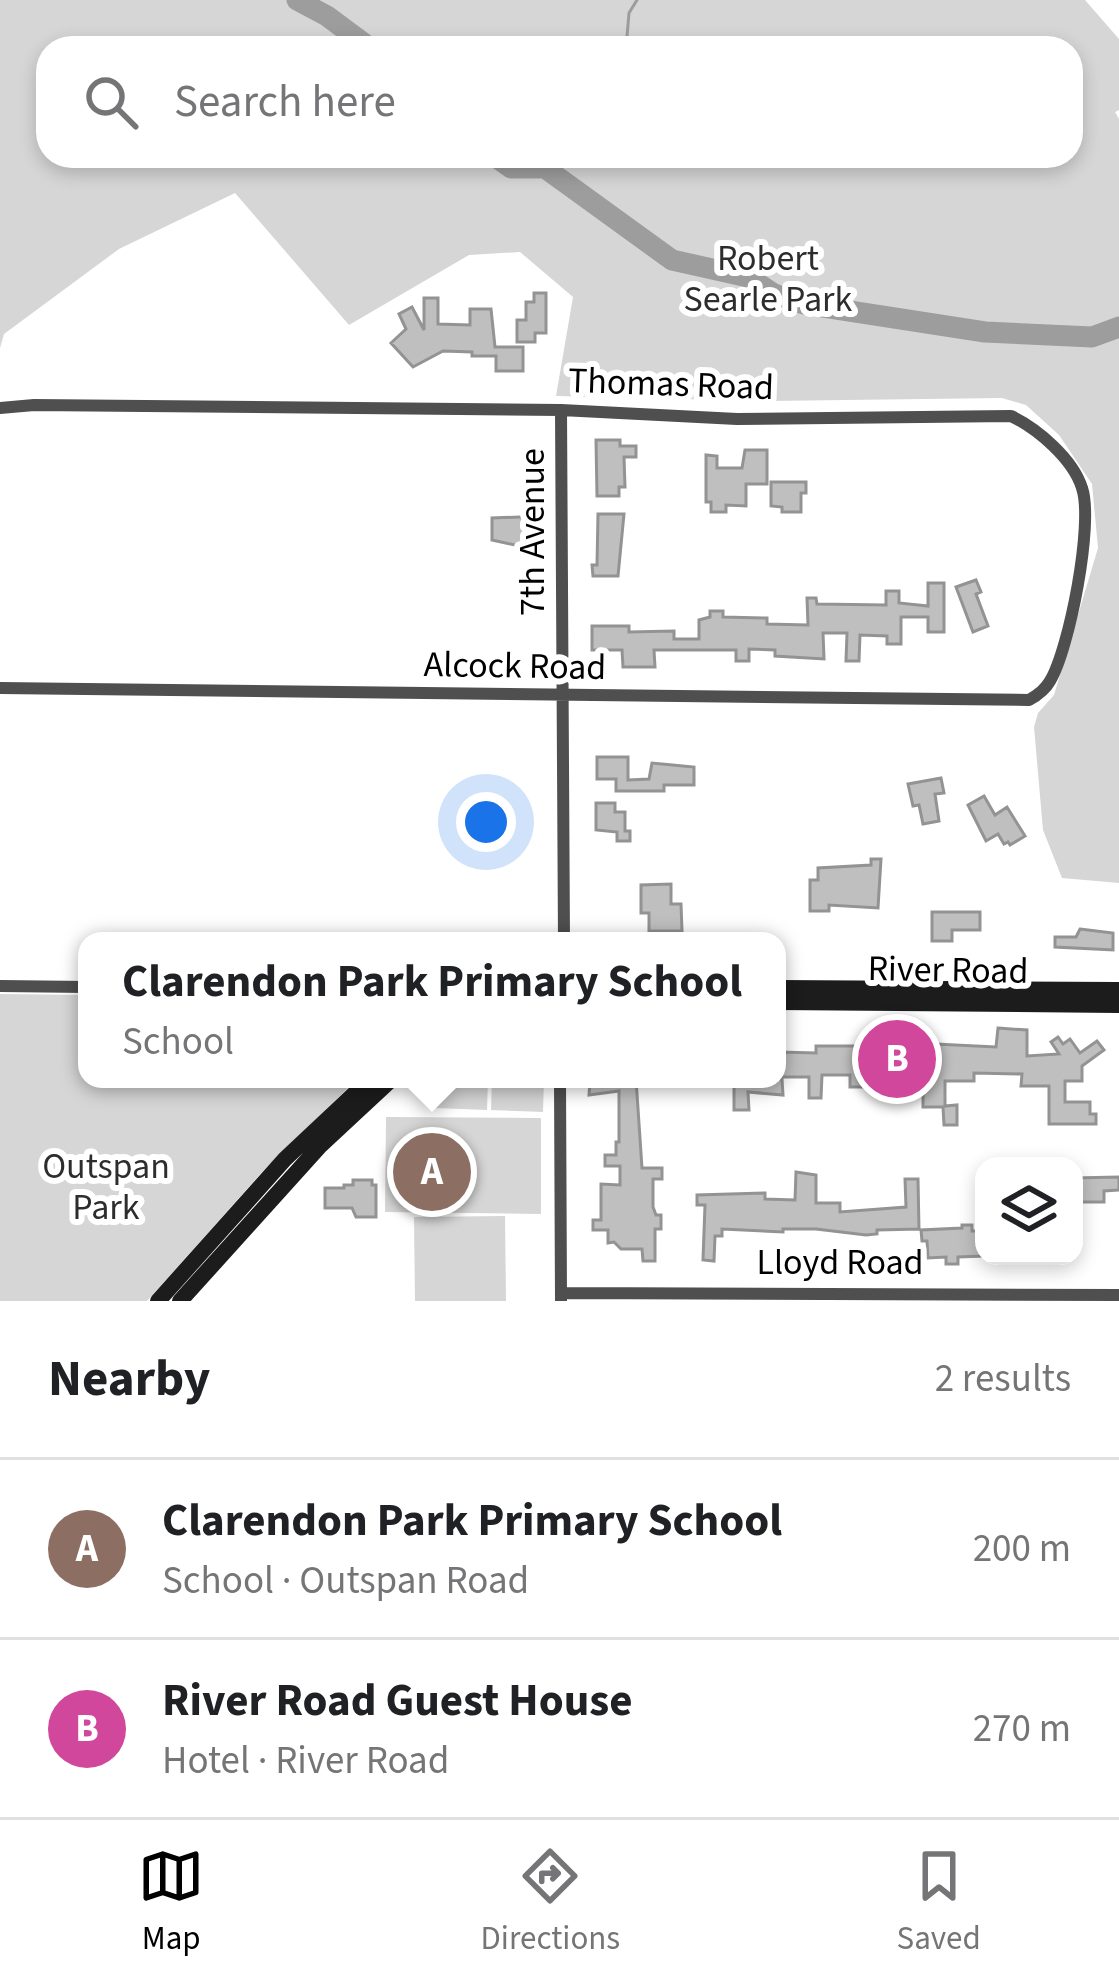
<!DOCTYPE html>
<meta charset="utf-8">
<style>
:root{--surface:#fff;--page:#f2f2f2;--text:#202124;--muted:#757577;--line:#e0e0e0;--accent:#000}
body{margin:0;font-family:"Source Sans 3",sans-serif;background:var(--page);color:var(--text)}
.controls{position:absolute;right:36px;bottom:36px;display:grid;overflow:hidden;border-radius:24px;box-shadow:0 6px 18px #0003}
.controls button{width:108px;height:108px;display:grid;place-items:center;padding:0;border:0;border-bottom:3px solid var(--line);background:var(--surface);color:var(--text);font:60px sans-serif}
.you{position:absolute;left:486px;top:822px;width:42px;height:42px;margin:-30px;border:9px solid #fff;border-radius:50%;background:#1a73e8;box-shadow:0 0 0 18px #1a73e833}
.badge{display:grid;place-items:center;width:78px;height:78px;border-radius:50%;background:var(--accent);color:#fff;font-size:39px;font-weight:700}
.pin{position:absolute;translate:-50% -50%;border:6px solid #fff;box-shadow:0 3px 12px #0006}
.popup{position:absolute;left:78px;top:932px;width:708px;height:156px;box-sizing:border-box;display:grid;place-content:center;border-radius:24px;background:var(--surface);filter:drop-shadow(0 3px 9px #0005);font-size:39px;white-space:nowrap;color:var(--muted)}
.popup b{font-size:45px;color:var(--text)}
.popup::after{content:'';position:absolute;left:50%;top:100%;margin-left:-24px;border:24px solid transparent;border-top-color:var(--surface)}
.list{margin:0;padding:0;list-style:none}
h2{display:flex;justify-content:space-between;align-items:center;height:156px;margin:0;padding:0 48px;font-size:51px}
h2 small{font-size:39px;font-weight:400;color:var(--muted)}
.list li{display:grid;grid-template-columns:78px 1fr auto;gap:36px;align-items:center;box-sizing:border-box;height:180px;padding:0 48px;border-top:3px solid var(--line)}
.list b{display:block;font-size:45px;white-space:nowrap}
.list p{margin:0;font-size:39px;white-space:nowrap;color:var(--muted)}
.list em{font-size:39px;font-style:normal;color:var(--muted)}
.icon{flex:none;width:66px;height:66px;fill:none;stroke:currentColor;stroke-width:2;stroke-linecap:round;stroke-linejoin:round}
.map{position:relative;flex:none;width:1119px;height:1301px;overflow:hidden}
.search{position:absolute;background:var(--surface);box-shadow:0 6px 18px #0003;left:36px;right:36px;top:36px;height:132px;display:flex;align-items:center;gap:30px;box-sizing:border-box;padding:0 42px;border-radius:36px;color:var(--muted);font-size:45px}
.sheet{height:516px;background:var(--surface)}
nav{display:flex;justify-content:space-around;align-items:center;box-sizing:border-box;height:168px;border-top:3px solid var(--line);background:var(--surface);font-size:33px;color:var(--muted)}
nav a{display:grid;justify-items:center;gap:6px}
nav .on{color:var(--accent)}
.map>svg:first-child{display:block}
</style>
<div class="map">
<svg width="1119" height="1301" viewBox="0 0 1119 1301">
<rect width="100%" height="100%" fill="#fff"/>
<!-- green -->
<path fill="#d6d6d6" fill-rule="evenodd" d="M0 0H1085L1119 39V110L1115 112 1119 119V883L1062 878 1043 830 1034 727 1038 713 1054 695 1098 548 1092 484 1059 435 1026 405 1002 398 769 401 556 396 573 297 520 252 469 255 349 325 235 193 119 249 4 334 0 348ZM48 48H1071V156H48Z
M0 994 87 995V1079H357L263 1171 147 1301H0Z
M436 1079H488L487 1110 435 1108Z
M492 1079H544L543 1112 491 1110Z
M386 1117 541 1118V1214L385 1212Z
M505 1216 506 1301H415L414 1217Z"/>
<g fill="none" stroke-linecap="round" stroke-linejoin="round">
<!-- stream -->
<path stroke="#9d9d9d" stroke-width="3" d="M626 48 629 13 637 0
M545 168 548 156"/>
<!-- river -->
<path stroke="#9d9d9d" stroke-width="21" d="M297 0 327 16 370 48
M494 156 511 168H545L672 260 748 277 774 294 804 304 985 332 1092 337 1119 327"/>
</g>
<!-- building -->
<path fill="#bfbfbf" stroke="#939393" stroke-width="3" d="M534 293H546V333H535V342H517V320H526V302H534Z
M424 298H438V324L470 325V309H491L495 347H523V371H496V356H472V352L443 351 413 367 391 343 406 329 399 314 412 307 424 330Z
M596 440H620V446H636V457H624L625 487H619V496H597Z
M745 450H767V484H746V506L726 505V512H711V502H706V455L717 456V468H742Z
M771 482H806V493H801V512H782V507L771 506Z
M598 514H624L618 576H593L592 565H597Z
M520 517H531L528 548 492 540V518Z
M976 580 981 592 976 594 988 626 973 632 956 587Z
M928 583H944V632H928V617H901V644H887V636L860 635 859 661H846L847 633H823L824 659 775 656V650L749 649V661H736V650H654L655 667H623L622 650H592V626H629V632L674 631V639H699V620L710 617V611H723V617L767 618V624L808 625 807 598H816L817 604 886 605V591H899V603L928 606Z
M597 757H628V780L649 779 652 763 694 767V785H664V791H616V779H597Z
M941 778 944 793 935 794 939 821 923 824 919 805 913 806 908 784Z
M984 796 995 815 1007 807 1025 836 1010 845 1008 842 1004 844 998 834 986 841 968 805Z
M596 803H615V812H625V831H630V841H617V832L596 830Z
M871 859H881L878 908 829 905V911H810V880H818V868L871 865Z
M671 884V904H681L682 931H649V913H641V885Z
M932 912H980V930H952V941H932Z
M1080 929 1113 933V950L1055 947V937H1076Z
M998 1028 1027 1030V1056L1059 1054 1051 1042 1058 1037 1063 1044 1070 1039 1080 1053 1097 1041 1104 1050 1082 1066V1081H1065V1102H1090V1114H1096V1124H1049V1086H1021L1022 1074 974 1073V1081H945V1106L957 1105V1125H944L943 1107H923V1085H887V1071H867V1087H850V1075H822L821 1098H809V1077H780V1052L816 1053V1046H884L889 1037 915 1038V1043L996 1047Z
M617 1079H636L642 1168H662V1179H653V1207L656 1215H661V1229H655V1261H643L642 1249H621L614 1242 608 1243V1230H593V1220H601V1184L620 1185V1166H605V1155H616V1142H619V1091L589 1095 590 1082 617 1083Z
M734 1079H782L783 1095 748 1092 749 1110H734Z
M796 1172 816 1175V1203H840V1212L906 1207 905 1179H918L919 1229 877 1230V1234L866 1235 816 1229H783V1232L722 1229V1236H715L714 1261 703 1260 705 1205H697V1195L765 1193V1199L795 1200Z
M1119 1177V1190L1104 1191V1202H1074V1178Z
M353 1180H372V1185H376V1217H356L352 1208H325V1188H344V1185H353Z
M962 1225H972V1231H984V1256L958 1257V1264H946V1257L928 1258 927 1241H922L921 1230 962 1228Z"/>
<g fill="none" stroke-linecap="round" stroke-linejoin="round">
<!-- street -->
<path stroke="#4f4f4f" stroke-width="12" d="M0 408 34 405 561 410 737 419 1011 416C1038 429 1073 459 1082 488 1094 523 1069 650 1050 681 1045 690 1038 695 1029 700L0 688
M561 410 564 941
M0 986 87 987
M560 1079 561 1300
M561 1293 1119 1295"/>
<!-- secondary -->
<path stroke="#1c1c1c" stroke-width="16" d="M777 988 1119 990
M777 1002 1119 1005
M158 1301 285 1159 370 1079
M180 1301 320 1146 392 1079"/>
</g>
<g text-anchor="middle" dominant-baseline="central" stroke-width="12" stroke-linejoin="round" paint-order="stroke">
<!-- park labels -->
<g font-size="36" fill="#2d2d2d" stroke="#fff">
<text x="768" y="258">Robert<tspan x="768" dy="41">Searle Park</tspan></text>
<text x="106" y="1166">Outspan<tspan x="106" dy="41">Park</tspan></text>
</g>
<!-- street labels -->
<g font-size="36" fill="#000" stroke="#fff">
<text transform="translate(671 384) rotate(2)">Thomas Road</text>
<text transform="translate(532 532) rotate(-90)">7th Avenue</text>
<text transform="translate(515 666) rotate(1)">Alcock Road</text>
<text transform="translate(948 970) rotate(1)">River Road</text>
<text x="840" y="1262">Lloyd Road</text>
</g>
</g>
</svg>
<div class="controls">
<button><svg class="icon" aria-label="layers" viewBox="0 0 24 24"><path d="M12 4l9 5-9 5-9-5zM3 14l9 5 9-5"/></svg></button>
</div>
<div class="you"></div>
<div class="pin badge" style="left:432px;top:1172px;background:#8d6e63">A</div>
<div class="popup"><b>Clarendon Park Primary School</b>School</div>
<div class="pin badge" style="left:897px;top:1059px;background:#d1479c">B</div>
<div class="search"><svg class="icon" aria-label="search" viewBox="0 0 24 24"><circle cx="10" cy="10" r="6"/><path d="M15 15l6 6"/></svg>Search here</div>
</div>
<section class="sheet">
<h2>Nearby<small>2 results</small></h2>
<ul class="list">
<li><span class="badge" style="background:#8d6e63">A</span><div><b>Clarendon Park Primary School</b><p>School · Outspan Road</p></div><em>200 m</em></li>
<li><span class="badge" style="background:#d1479c">B</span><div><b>River Road Guest House</b><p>Hotel · River Road</p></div><em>270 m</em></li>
</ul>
</section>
<nav>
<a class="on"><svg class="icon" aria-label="map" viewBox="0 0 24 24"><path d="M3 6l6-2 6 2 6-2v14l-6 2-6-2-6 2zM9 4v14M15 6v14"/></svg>Map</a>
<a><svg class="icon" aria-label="directions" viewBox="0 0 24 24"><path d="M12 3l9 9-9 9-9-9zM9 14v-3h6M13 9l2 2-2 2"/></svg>Directions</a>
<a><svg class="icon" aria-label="saved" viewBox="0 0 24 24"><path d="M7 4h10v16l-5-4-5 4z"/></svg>Saved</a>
</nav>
